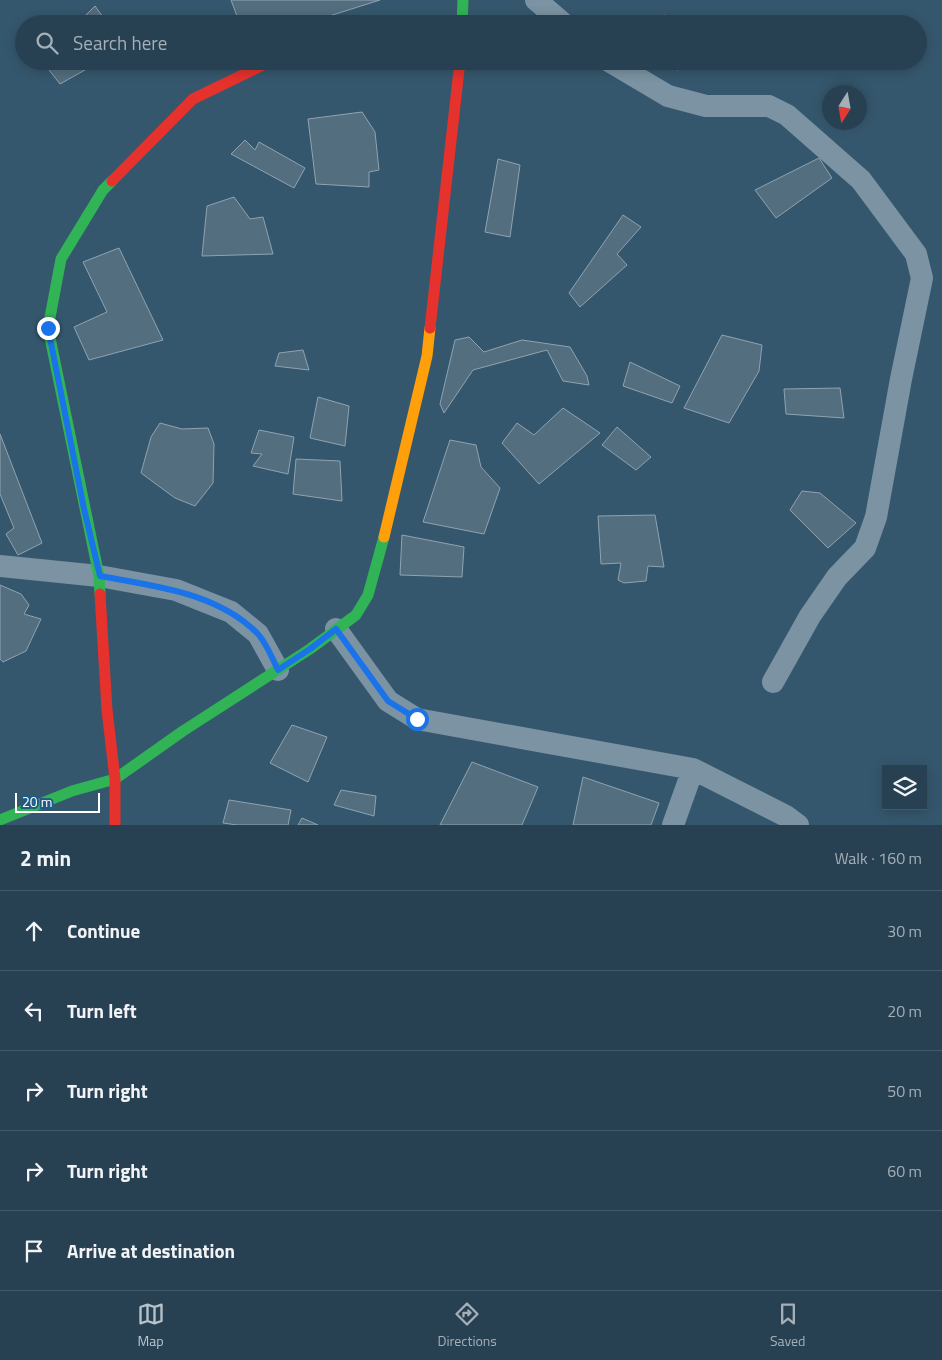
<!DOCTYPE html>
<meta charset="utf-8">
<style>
:root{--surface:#284152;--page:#304859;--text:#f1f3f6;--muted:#a5afb8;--line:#445a69;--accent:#b8c4cc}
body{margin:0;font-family:"Titillium Web",sans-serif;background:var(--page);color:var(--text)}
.controls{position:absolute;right:15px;bottom:15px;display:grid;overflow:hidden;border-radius:0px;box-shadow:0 2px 12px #0003}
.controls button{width:45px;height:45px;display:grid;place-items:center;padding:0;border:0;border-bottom:1px solid var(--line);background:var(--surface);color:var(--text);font:25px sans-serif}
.compass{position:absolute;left:822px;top:85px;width:45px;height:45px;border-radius:50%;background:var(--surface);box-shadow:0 2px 12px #0003;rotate:191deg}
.scale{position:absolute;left:15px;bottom:12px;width:85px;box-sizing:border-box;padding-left:5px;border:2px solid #fff;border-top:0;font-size:14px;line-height:18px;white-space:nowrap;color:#fff;-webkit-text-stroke:4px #1d5c85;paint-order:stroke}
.stop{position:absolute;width:15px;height:15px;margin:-11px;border:4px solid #1a73e8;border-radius:50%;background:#fff}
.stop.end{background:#1a73e8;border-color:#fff;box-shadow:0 1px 5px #0008}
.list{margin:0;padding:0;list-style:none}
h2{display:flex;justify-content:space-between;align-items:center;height:65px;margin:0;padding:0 20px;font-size:21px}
h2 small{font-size:16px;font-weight:400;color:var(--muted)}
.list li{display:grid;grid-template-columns:32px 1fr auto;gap:15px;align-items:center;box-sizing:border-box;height:80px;padding:0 20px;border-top:1px solid var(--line)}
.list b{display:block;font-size:19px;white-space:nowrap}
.list em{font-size:16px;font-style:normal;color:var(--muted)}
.icon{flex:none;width:28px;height:28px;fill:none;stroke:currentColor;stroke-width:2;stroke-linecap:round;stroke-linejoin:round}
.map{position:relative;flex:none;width:942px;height:825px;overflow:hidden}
.search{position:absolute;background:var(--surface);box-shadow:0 2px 12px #0003;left:15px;right:15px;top:15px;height:55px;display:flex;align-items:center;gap:12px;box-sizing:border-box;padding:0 18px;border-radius:28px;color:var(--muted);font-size:19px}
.sheet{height:465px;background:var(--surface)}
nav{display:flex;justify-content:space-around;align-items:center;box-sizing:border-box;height:70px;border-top:1px solid var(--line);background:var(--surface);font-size:14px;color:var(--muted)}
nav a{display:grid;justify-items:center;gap:2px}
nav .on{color:var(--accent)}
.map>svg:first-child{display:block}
</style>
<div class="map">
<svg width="942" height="825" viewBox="0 0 942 825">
<rect width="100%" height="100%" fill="#35576d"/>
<!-- building -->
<path fill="#536e7f" stroke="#8fa3b1" d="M231 0H380L304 24H240Z
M95 6 108 24H77Z
M664 15 684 24H661Z
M42 61H101L60 84Z
M648 61H681L678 70Z
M362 112 375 132 379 170 369 172V187L316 184 308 119Z
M245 140 255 150 259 142 305 168 294 188 231 154Z
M819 158 832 178 776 218 755 190Z
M498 159 520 165 510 237 485 232Z
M234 197 250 219 263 217 273 254 202 256 207 206Z
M623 215 641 227 617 254 627 265 580 307 569 293Z
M119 248 163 340 89 360 74 327 107 312 83 262Z
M722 335 762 345 759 371 729 423 684 408Z
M469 337 484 352 522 340 570 347 587 376 589 385 563 381 547 350 473 370 444 413 440 404 455 340Z
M303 350 309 370 275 366 279 353Z
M630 362 680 386 672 403 623 386Z
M840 388 844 418 786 414 784 389Z
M318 397 349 406 345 446 310 438Z
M563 408 600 433 539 484 502 443 517 423 534 435Z
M160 423 182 429 208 428 214 444 213 483 195 506 175 498 141 473 151 437Z
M617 427 651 457 636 470 602 445Z
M259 430 294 437 288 474 253 466 262 454 251 453Z
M0 434 42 543 18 555 6 534 14 528 0 494Z
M450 440 476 445 481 467 500 488 484 534 423 522Z
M296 459 340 461 342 501 293 494Z
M802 491 820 493 856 523 828 548 790 510Z
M655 515 664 567 648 566 646 581 624 583 618 580 621 563 601 564 598 516Z
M402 535 464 547 462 577 400 575Z
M0 585 21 594 29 605 24 614 41 619 26 651 3 662 0 659Z
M292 725 327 737 308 782 270 763Z
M472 762 538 787 522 825H440Z
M583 777 659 803 651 825H573Z
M341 790 376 796 374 816 334 805Z
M229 800 291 810 288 825H237L223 823Z
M302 818 318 825H298Z"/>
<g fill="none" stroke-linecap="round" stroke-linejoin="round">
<!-- street -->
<path stroke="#7b93a3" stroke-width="22" d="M536 0 564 24
M609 61 668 96 706 106H769L787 115 861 180 916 254 922 278 901 379 876 517 865 548 837 577 810 616 773 682
M0 566 99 576 176 590 231 612 258 634 278 670
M336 629 388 701 417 719 693 769 786 816 798 825
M673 825 693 769"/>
<!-- fast -->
<path stroke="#30b455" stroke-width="11" d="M462 24 463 0
M100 594 99 576 48 328 61 259 103 190 112 181
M0 820 72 791 115 779 183 731 310 649 356 615 368 595 384 537"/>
<!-- slow -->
<path stroke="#ff9f0a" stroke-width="11" d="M384 537 427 356 430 328"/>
<!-- jam -->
<path stroke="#e5322d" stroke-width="11" d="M112 181 193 99 271 61
M430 328 460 61
M100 594 107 710 115 779V825"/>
</g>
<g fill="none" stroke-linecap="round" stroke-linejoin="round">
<!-- route -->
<path stroke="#1a73e8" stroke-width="6" d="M48 328 84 509 100 576C153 586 216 592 257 633 266 642 272 658 278 670L310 649 336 629 388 701 417 719"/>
</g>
</svg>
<div class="controls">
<button><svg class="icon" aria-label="layers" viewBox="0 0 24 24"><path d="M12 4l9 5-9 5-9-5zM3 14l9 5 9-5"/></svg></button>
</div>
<svg class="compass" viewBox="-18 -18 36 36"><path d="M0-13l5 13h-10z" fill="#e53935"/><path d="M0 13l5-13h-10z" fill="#a5afb8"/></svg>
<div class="scale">20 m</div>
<div class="stop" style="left:417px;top:719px"></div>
<div class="stop end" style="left:48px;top:328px"></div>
<div class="search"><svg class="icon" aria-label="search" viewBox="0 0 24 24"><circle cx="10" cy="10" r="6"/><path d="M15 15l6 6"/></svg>Search here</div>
</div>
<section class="sheet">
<h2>2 min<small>Walk · 160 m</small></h2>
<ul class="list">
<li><svg class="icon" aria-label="ahead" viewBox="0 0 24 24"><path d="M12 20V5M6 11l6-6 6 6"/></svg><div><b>Continue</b></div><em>30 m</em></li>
<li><svg class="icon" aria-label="left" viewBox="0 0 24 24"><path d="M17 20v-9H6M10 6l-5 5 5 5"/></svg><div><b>Turn left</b></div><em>20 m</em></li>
<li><svg class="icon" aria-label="right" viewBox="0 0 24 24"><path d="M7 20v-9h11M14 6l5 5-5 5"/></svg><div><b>Turn right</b></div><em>50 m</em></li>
<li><svg class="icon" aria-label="right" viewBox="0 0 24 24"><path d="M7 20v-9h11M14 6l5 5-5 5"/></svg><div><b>Turn right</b></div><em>60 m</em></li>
<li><svg class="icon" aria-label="arrive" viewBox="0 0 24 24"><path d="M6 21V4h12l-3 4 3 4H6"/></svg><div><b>Arrive at destination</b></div></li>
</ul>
</section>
<nav>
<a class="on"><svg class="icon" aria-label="map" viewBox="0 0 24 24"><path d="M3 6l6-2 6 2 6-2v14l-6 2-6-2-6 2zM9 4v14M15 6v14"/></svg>Map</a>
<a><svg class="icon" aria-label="directions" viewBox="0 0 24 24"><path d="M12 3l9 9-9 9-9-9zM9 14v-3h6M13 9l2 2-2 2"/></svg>Directions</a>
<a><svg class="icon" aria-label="saved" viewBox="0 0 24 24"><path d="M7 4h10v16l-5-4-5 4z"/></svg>Saved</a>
</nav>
